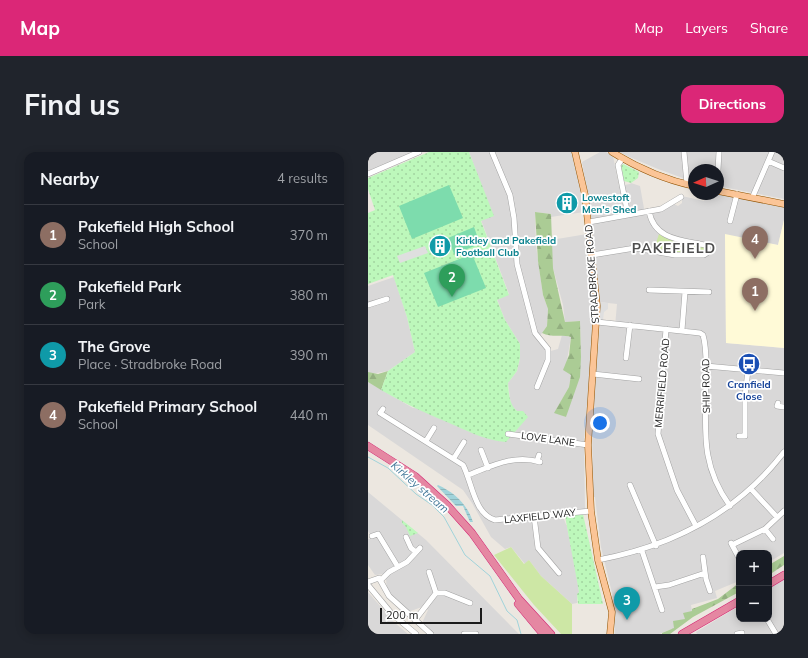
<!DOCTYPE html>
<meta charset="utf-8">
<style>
:root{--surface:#171b24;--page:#20242c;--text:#f1f3f6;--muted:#9ea1a6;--line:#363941;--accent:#db2777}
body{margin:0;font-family:Mulish,sans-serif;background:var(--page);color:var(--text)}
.controls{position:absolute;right:12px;bottom:12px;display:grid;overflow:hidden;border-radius:8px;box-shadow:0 2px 10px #0003}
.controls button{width:36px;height:36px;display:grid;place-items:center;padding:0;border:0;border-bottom:1px solid var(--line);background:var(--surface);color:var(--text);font:20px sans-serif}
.compass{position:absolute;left:320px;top:12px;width:36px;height:36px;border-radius:50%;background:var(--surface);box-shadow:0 2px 10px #0003;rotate:267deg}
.scale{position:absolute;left:12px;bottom:10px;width:102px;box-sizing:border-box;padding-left:4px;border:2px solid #1b1b1b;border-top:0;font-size:11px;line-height:14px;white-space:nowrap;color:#1b1b1b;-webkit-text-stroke:3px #fff;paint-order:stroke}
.you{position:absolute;left:232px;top:271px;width:14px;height:14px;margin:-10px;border:3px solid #fff;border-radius:50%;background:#1a73e8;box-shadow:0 0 0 6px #1a73e833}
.badge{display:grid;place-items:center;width:26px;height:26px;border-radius:50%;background:var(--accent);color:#fff;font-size:13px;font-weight:700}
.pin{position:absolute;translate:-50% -33px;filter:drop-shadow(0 1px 2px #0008)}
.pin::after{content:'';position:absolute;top:21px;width:14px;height:12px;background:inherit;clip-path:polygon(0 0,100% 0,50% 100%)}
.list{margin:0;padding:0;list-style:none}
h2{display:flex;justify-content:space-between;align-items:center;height:52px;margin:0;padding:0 16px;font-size:17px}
h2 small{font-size:13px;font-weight:400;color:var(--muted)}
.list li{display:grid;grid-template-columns:26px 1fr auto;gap:12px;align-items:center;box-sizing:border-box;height:60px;padding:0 16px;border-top:1px solid var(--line)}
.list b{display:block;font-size:15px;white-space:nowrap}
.list p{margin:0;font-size:13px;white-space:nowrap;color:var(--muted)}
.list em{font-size:13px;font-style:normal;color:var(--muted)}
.map{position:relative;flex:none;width:416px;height:482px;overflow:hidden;border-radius:12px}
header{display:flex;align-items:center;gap:24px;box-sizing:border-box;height:56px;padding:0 20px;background:var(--accent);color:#fff}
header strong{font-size:19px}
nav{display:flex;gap:22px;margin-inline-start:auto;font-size:14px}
.intro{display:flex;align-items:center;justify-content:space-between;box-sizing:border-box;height:96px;padding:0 24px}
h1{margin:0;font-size:28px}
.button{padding:10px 18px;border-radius:12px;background:var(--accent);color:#fff;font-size:14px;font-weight:700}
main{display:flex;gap:24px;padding:0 24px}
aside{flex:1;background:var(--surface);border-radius:12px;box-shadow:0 2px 10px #0003}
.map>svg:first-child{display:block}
</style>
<header>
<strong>Map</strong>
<nav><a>Map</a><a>Layers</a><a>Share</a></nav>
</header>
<div class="intro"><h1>Find us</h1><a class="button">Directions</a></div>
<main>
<aside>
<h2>Nearby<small>4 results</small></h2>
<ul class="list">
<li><span class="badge" style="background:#8d6e63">1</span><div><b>Pakefield High School</b><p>School</p></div><em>370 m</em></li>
<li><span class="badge" style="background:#2e9e5b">2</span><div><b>Pakefield Park</b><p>Park</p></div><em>380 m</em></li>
<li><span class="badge" style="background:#0f9aa8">3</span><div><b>The Grove</b><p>Place · Stradbroke Road</p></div><em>390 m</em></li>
<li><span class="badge" style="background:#8d6e63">4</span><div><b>Pakefield Primary School</b><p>School</p></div><em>440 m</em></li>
</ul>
</aside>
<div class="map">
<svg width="416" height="482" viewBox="0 0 416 482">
<defs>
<pattern id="forest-firs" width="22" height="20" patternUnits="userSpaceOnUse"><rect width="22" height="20" fill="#abcc95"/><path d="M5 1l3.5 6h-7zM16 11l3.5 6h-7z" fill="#93af80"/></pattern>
<pattern id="park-dots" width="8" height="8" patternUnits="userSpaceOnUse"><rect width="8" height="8" fill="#bdf8bb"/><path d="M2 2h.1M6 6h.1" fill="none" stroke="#a2d4a0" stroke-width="1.8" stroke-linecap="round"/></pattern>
<pattern id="water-rules" width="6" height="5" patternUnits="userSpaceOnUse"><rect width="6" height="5" fill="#a0d3da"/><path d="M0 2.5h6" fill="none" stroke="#89b5ba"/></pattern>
</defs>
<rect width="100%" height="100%" fill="#ece7e0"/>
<!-- residential -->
<path fill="#d9d8d8" d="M0 0H45L0 19Z
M101 0H204L207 11 216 60 183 65V62L167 60 168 94 175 143 180 157 179 174 169 188 176 194 179 200 190 197 194 183 203 185 199 208 203 223 201 235 187 260 198 265 213 205 212 169 197 170 195 153 185 116 183 88 219 82 226 168 216 289 217 357 193 360 199 375 208 419 211 440 209 442V451L204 452 173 424 161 408 157 412 143 395 137 397 123 385 104 351 95 338 0 273V230L45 256 149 259 143 254 140 231 149 219 152 206V192L137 168 129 147 141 142 113 68 125 64Z
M232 0H238L245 4 251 34 262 32 263 31 272 34 277 62 306 52 310 54 314 51V44L336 49 338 42H350L416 55V68L410 93 357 83 358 191 416 196V401L401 410V401H371V429L347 439 349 446 323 453 324 459 318 467 306 476 291 482H247L244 441 233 395 227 345H225L224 266 232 172 247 174 249 152 231 150 222 58 214 10Z
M250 0H416V47L350 34V18H326V30L323 29 290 17Z
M26 125 39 165 47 200 20 219 3 222 0 220V134Z
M0 340 58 388 151 482H67L54 471 60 458 54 455 40 460 19 438 18 427 16 422 7 423 0 413V387L4 386 0 379Z
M416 427V482H329L328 480 371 454V467H401V436Z
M0 440 26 470 40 482H0Z"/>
<!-- education -->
<path fill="#fffad7" d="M416 68V196L358 191 357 82 410 93Z"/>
<!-- grass -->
<path fill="#cde7a5" d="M291 82 298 86 338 95V101H305L286 97Z
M143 395 156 412 161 408 173 424 204 452V482H193L166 453 126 403Z"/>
<!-- forest -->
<path fill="url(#forest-firs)" d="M167 60 183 62 185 116 197 170 212 169 213 205 212 225 198 265 186 261 201 235 203 223 195 218 201 203 203 185C193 182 184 186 174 181L179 174 180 157 175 143 170 109Z
M20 219 13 238 0 230V220L10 222Z
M416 404V413L401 423V413Z
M371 431V440L325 465 302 482H294V481L306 476 305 469 317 467 315 461 324 459V457L350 447Z"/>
<!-- park -->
<path fill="url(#park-dots)" d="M61 0H101L126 64 113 69 141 143 129 148 137 168 152 192V206L149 219 140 231C141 242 141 252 149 259H155L160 265 138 290C120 289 104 281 88 274 62 263 37 252 13 238L20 219 47 200 39 165 25 123 0 132V61L7 58 0 37V26Z
M255 12 271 20 270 26 263 31 256 29 253 14Z
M215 362 235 452H210L209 442 211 440 197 364Z
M34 368 50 381 42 384 38 375 34 371Z"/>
<!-- pitch -->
<path fill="#7ddcad" d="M81 33 95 66 44 87 31 54Z
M106 75 112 92 86 102 80 86Z
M104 102 118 136 70 155 56 121Z"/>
<!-- parking -->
<path fill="#dfdfdf" d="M57 94 60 101 32 111 29 104Z
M231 150 240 151V157L236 160 235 168H232Z"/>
<!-- water -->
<path fill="url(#water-rules)" d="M70 333C87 341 99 352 105 370H102L95 354H88L69 334Z"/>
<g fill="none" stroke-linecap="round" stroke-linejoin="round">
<!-- stream -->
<path stroke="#a0d3da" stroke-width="1" d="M0 305 20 316 48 342 64 353 76 365 97 403 122 424 139 459 149 468 153 482"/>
<!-- minor casing -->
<g stroke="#a2a2a2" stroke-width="6">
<path id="minor" d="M124 0 142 43 146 66 149 112 167 181 180 197V208L169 235
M316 0 319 32
M254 7 250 13 260 63
M400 9 416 16
M350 18 351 0
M0 22 51 0
M385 44 404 0
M362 69 369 42
M221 70 293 57 313 45
M224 103 267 96 307 103H336L339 101 340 96 337 93C314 88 286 88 281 59
M281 138 341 140
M0 153 19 147
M229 170 332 181 335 183C339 196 338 212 338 226 338 276 331 311 362 354
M298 177 290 282 309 338 328 374
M314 178 317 140
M258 206 262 173
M338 214 416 221
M225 222 271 227
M410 251 409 254 416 255
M15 257 12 261 95 313C104 330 106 362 127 368L223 359
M140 282 220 293
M371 284H377V244L380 218
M58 289 66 276
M113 298 120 316
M86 306 96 290
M169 309 171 303
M100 323C124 314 146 302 172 310
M262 333 288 394
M383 337 409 365
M166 364 170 396 191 421
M397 377 405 387
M4 384 10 382 30 415
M38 385 43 396 48 400
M363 391 371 406
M364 393 397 377 416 359
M274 399 294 458
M335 405 338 427 342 439
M230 408C304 394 370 360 416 300
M61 420 68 441
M13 428 21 420 39 410 52 396
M0 430 11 426 21 444 63 482
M0 433 24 462 48 482
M287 435 301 433 337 421
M399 467 408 482
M47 468 68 441H77L102 451
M96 482H108
M369 482 374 481V482"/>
</g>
<!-- major casing -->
<g stroke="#905201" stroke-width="7">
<path id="major" d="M207 0 217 43 229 154 220 293 223 359 230 408 244 460 242 482
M244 0C268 15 298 28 326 34
M350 39 416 52"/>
</g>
<!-- highway casing -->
<g stroke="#d32573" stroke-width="8">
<path id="highway" d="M0 294 47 324 79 353 104 381 151 447 183 482
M401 432 416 423
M150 452 175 482
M314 482 371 449"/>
</g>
<!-- minor -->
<use href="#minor" stroke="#fff" stroke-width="5"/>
<!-- major -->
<use href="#major" stroke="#fbc597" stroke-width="6"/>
<!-- highway -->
<use href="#highway" stroke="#e587a2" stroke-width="7"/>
</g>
<!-- icons -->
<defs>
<g id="building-disc" transform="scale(1.15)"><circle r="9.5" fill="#0f9aa8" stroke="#fff"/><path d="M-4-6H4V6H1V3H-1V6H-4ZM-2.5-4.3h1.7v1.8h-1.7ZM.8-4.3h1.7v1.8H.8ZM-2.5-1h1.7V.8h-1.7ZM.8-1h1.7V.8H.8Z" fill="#fff"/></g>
<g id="bus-disc" transform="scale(1.15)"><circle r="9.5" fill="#1a4fb4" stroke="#fff"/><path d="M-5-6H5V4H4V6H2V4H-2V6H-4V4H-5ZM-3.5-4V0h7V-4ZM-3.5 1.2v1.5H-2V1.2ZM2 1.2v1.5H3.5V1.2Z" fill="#fff"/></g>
</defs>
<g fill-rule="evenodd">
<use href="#building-disc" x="199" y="51"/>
<use href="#building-disc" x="72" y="94"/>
<use href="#bus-disc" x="381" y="212"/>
</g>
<g text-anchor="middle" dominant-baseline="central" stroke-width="3.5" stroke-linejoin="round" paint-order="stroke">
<!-- culture labels -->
<g font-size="10" font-weight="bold" fill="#0d838f" stroke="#fff" text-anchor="start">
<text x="214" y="45">Lowestoft<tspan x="214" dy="12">Men's Shed</tspan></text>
<text x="88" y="88">Kirkley and Pakefield<tspan x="88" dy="12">Football Club</tspan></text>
</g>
<!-- street labels -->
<g font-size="10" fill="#1b1b1b" stroke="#fff">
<text transform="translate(224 122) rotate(-94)">STRADBROKE ROAD</text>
<text transform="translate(294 231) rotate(-85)">MERRIFIELD ROAD</text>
<text transform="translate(338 234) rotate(-91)">SHIP ROAD</text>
<text transform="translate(180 287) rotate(8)">LOVE LANE</text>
<text transform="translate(172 364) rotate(-6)">LAXFIELD WAY</text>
</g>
<!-- transit labels -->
<g font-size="10" font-weight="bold" fill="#164399" stroke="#fff">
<text x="381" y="232">Cranfield<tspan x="381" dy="12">Close</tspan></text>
</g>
<!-- water labels -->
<g font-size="11" font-style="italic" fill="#437899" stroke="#fff">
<text transform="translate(52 335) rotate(41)">Kirkley stream</text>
</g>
<!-- district labels -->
<g font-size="14" font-weight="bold" letter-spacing="1" fill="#4e4e4e" stroke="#fff">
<text x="306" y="96">PAKEFIELD</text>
</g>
</g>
</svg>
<div class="controls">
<button>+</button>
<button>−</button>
</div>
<svg class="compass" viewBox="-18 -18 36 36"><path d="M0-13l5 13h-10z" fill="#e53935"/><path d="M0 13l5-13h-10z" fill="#9ea1a6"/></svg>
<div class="scale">200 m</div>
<div class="you"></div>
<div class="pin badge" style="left:387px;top:159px;background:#8d6e63">1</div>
<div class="pin badge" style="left:84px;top:145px;background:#2e9e5b">2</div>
<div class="pin badge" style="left:259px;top:468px;background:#0f9aa8">3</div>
<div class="pin badge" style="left:387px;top:107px;background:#8d6e63">4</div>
</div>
</main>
